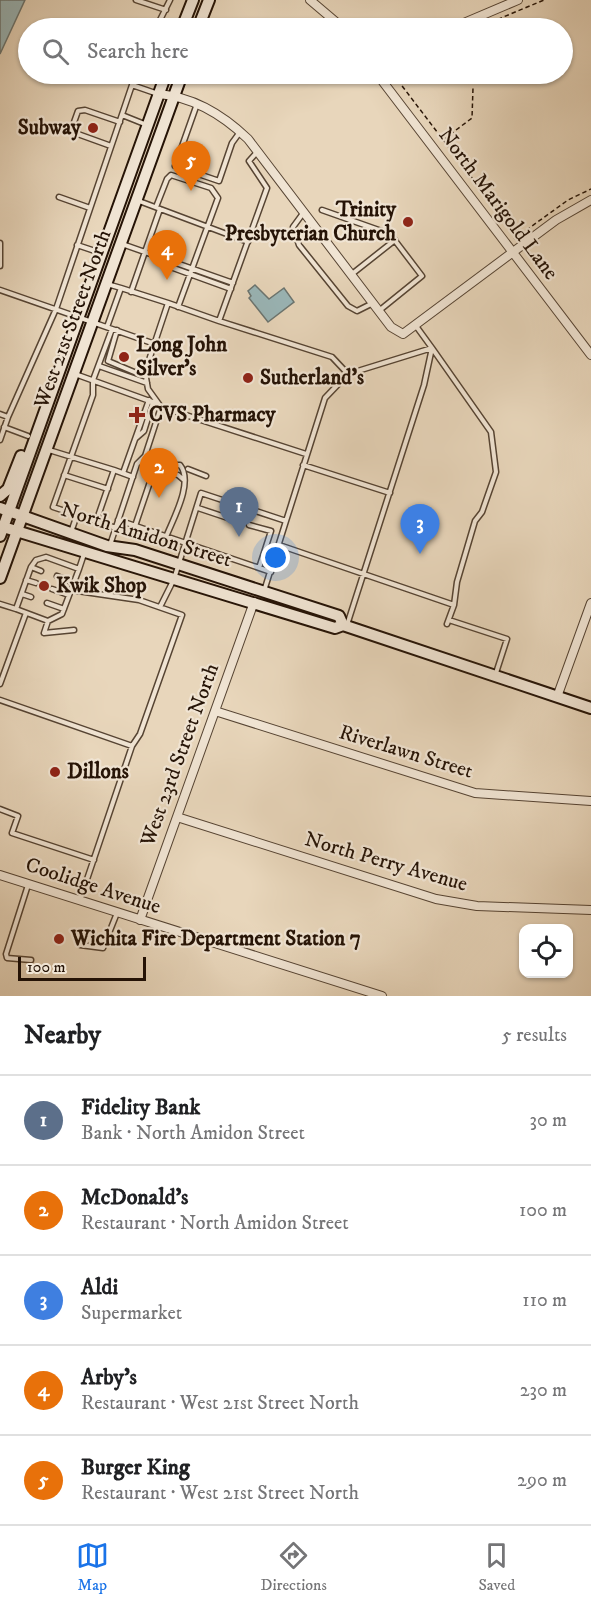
<!DOCTYPE html>
<meta charset="utf-8">
<style>
:root{--surface:#fff;--page:#f2f2f2;--text:#202124;--muted:#757577;--line:#e0e0e0;--accent:#1a73e8}
body{margin:0;font-family:"IM FELL DW Pica",serif;background:var(--page);color:var(--text)}
.controls{position:absolute;right:18px;bottom:18px;display:grid;overflow:hidden;border-radius:12px;box-shadow:0 2px 4px #0004}
.controls button{width:54px;height:54px;display:grid;place-items:center;padding:0;border:0;border-bottom:2px solid var(--line);background:var(--surface);color:var(--text);font:30px sans-serif}
.scale{position:absolute;left:18px;bottom:15px;width:128px;box-sizing:border-box;padding-left:6px;border:3px solid #251306;border-top:0;font-size:16px;line-height:21px;white-space:nowrap;color:#251306;-webkit-text-stroke:4px #f0e4d3;paint-order:stroke}
.you{position:absolute;left:276px;top:558px;width:21px;height:21px;margin:-15px;border:4px solid #fff;border-radius:50%;background:#1a73e8;box-shadow:0 0 0 9px #1a73e833}
.badge{display:grid;place-items:center;width:39px;height:39px;border-radius:50%;background:var(--accent);color:#fff;font-size:20px;font-weight:700}
.pin{position:absolute;translate:-50% -50px;filter:drop-shadow(0 2px 3px #0008)}
.pin::after{content:'';position:absolute;top:32px;width:21px;height:18px;background:inherit;clip-path:polygon(0 0,100% 0,50% 100%)}
.list{margin:0;padding:0;list-style:none}
h2{display:flex;justify-content:space-between;align-items:center;height:78px;margin:0;padding:0 24px;font-size:26px}
h2 small{font-size:20px;font-weight:400;color:var(--muted)}
.list li{display:grid;grid-template-columns:39px 1fr auto;gap:18px;align-items:center;box-sizing:border-box;height:90px;padding:0 24px;border-top:2px solid var(--line)}
.list b{display:block;font-size:22px;white-space:nowrap}
.list p{margin:0;font-size:20px;white-space:nowrap;color:var(--muted)}
.list em{font-size:20px;font-style:normal;color:var(--muted)}
.icon{flex:none;width:33px;height:33px;fill:none;stroke:currentColor;stroke-width:2;stroke-linecap:round;stroke-linejoin:round}
.map{position:relative;flex:none;width:591px;height:996px;overflow:hidden}
.search{position:absolute;background:var(--surface);box-shadow:0 2px 4px #0004;left:18px;right:18px;top:18px;height:66px;display:flex;align-items:center;gap:15px;box-sizing:border-box;padding:0 21px;border-radius:33px;color:var(--muted);font-size:22px}
.sheet{height:528px;background:var(--surface)}
nav{display:flex;justify-content:space-around;align-items:center;box-sizing:border-box;height:84px;border-top:2px solid var(--line);background:var(--surface);font-size:16px;color:var(--muted)}
nav a{display:grid;justify-items:center;gap:3px}
nav .on{color:var(--accent)}
.map>svg:first-child{display:block}
</style>
<div class="map">
<svg width="591" height="996" viewBox="0 0 591 996">
<rect width="100%" height="100%" fill="#e8d6bb"/>
<filter id="stains"><feTurbulence type="fractalNoise" baseFrequency=".00333" numOctaves="4"/><feColorMatrix values="0 0 0 0 .2 0 0 0 0 .09 0 0 0 0 .02 0 0 0 .5 -.17"/></filter>
<radialGradient id="worn" r=".72"><stop offset=".6" stop-color="#630" stop-opacity="0"/><stop offset="1" stop-color="#630" stop-opacity=".3"/></radialGradient>
<!-- water -->
<path fill="#9ab7b9" stroke="#6b7571" stroke-width="1.5" d="M0 0H25L0 54Z
M255 285 269 299 284 288 294 302 268 322 249 298 251 296 248 291Z"/>
<g fill="none" stroke-linecap="round" stroke-linejoin="round">
<!-- lane casing -->
<g stroke="#564433" stroke-width="7">
<path id="lane" d="M136 0 166 10
M156 28 170 0
M136 74 132 85 158 94
M197 104 175 166 219 181 232 143 240 132
M122 115 147 125
M111 146 75 133 73 125 78 111 85 110 120 122
M59 197 90 208
M139 201 248 242
M156 207 167 179 171 175 211 188 218 198 178 307
M322 210 390 234 422 276 380 310
M304 212 293 227 299 245 348 306 357 311 373 303
M0 243V266
M122 244 233 283
M77 245 101 253
M158 258 165 265 231 289
M352 274 395 240
M107 284 121 288
M0 290 155 344
M131 292 160 209
M219 321 332 357 348 374
M107 327 121 288 168 303
M112 329 93 380V395L53 507 116 528
M117 330 108 361 146 377
M99 366 147 383
M75 374 158 404
M161 407 306 454
M0 414 8 417 56 309 132 85
M4 427 28 436
M136 438 144 431 153 402
M0 440 8 417
M49 450 114 470
M145 456 168 465
M303 465 390 493
M188 469 206 476
M161 470 178 475 184 480
M123 473 149 400
M64 475 108 489
M198 508 237 521
M118 520 271 572
M286 521 325 398 348 374 432 348 491 432 496 472 482 512 475 521 457 582 454 605
M96 522 114 470 133 477
M249 525 271 531 259 568
M135 526 151 479 168 465H180C194 482 173 519 166 537
M71 532 77 515
M110 545 137 464 145 456 161 407 148 389 145 372 168 303 219 321 267 188 249 161 258 151
M279 545 454 605 447 624
M31 567 41 571
M57 576 74 583
M26 580 36 583
M52 589 69 595
M71 590 139 600 182 615 140 734 132 746 80 900
M22 594 31 597
M47 603 64 609
M0 604 16 609 31 567 36 560 46 557 79 569 84 554
M160 607 174 579 201 493 286 521 264 591
M16 609 48 621 62 614 79 569
M449 620 507 639 495 676
M48 621 44 633 74 630
M347 625 424 385 432 348 416 326
M0 684 26 613
M0 700 132 746
M0 809 18 816 12 833 94 860
M28 885 6 954 7 958 31 960
M80 945 103 948 117 913"/>
</g>
<!-- street casing -->
<g stroke="#564433" stroke-width="10">
<path id="street" d="M310 0 343 28
M452 28 518 0
M377 74 591 355
M159 94C193 97 223 115 248 139L391 327 403 334 556 220 591 200
M557 697 591 603
M215 711 475 793 591 801
M177 817 436 899 477 906 591 910
M0 875 382 996
M140 920 254 602"/>
</g>
<!-- secondary casing -->
<g stroke="#251306" stroke-width="14">
<path id="secondary" d="M182 28 193 0
M198 28 209 0
M0 496 8 489 21 456
M0 508 107 546 135 550 339 616 343 625
M0 526 335 628 343 625 591 708
M0 536 166 74
M0 578 182 74"/>
</g>
<!-- path -->
<path stroke="#251306" stroke-width="1.5" stroke-dasharray="4.5 3" stroke-linecap="butt" d="M477 28 544 0
M393 74 517 237
M444 139 472 118 473 88
M514 239 568 200 591 189"/>
<!-- lane -->
<use href="#lane" stroke="#f0e4d3" stroke-width="4"/>
<!-- street -->
<use href="#street" stroke="#f0e4d3" stroke-width="8"/>
<!-- secondary -->
<use href="#secondary" stroke="#f0e4d3" stroke-width="10"/>
</g>
<!-- markers -->
<g fill="#8f2418" stroke="#f0e4d3" stroke-width="2">
<circle cx="93" cy="128" r="6"/>
<circle cx="408" cy="222" r="6"/>
<circle cx="124" cy="357" r="6"/>
<circle cx="248" cy="378" r="6"/>
<path d="M134 406h6v6h6v6h-6v6h-6v-6h-6v-6h6z"/>
<circle cx="44" cy="586" r="6"/>
<circle cx="55" cy="772" r="6"/>
<circle cx="59" cy="939" r="6"/>
</g>
<g text-anchor="middle" dominant-baseline="central" stroke-width="4.5" stroke-linejoin="round" paint-order="stroke">
<!-- poi labels -->
<g font-size="21" font-weight="bold" fill="#251306" stroke="#f0e4d3" text-anchor="start">
<text x="81" y="128" text-anchor="end">Subway</text>
<text x="396" y="210" text-anchor="end">Trinity<tspan x="396" dy="24">Presbyterian Church</tspan></text>
<text x="136" y="345">Long John<tspan x="136" dy="24">Silver's</tspan></text>
<text x="260" y="378">Sutherland's</text>
<text x="149" y="415">CVS Pharmacy</text>
<text x="56" y="586">Kwik Shop</text>
<text x="67" y="772">Dillons</text>
<text x="71" y="939">Wichita Fire Department Station 7</text>
</g>
<!-- street labels -->
<g font-size="21" fill="#251306" stroke="#f0e4d3">
<text transform="translate(498 204) rotate(53)">North Marigold Lane</text>
<text transform="translate(73 319) rotate(-70)">West 21st Street North</text>
<text transform="translate(146 535) rotate(17)">North Amidon Street</text>
<text transform="translate(406 752) rotate(17)">Riverlawn Street</text>
<text transform="translate(180 755) rotate(-70)">West 23rd Street North</text>
<text transform="translate(386 862) rotate(16)">North Perry Avenue</text>
<text transform="translate(93 886) rotate(18)">Coolidge Avenue</text>
</g>
</g>
<rect width="100%" height="100%" filter="url(#stains)"/>
<rect width="100%" height="100%" fill="url(#worn)"/>
</svg>
<div class="controls">
<button><svg class="icon" aria-label="locate" viewBox="0 0 24 24"><circle cx="12" cy="12" r="6"/><path d="M12 2v4M12 18v4M2 12h4M18 12h4"/></svg></button>
</div>
<div class="scale">100 m</div>
<div class="you"></div>
<div class="pin badge" style="left:239px;top:537px;background:#5c6f8a">1</div>
<div class="pin badge" style="left:159px;top:498px;background:#e8710a">2</div>
<div class="pin badge" style="left:420px;top:554px;background:#3f7fe0">3</div>
<div class="pin badge" style="left:167px;top:280px;background:#e8710a">4</div>
<div class="pin badge" style="left:191px;top:191px;background:#e8710a">5</div>
<div class="search"><svg class="icon" aria-label="search" viewBox="0 0 24 24"><circle cx="10" cy="10" r="6"/><path d="M15 15l6 6"/></svg>Search here</div>
</div>
<section class="sheet">
<h2>Nearby<small>5 results</small></h2>
<ul class="list">
<li><span class="badge" style="background:#5c6f8a">1</span><div><b>Fidelity Bank</b><p>Bank · North Amidon Street</p></div><em>30 m</em></li>
<li><span class="badge" style="background:#e8710a">2</span><div><b>McDonald's</b><p>Restaurant · North Amidon Street</p></div><em>100 m</em></li>
<li><span class="badge" style="background:#3f7fe0">3</span><div><b>Aldi</b><p>Supermarket</p></div><em>110 m</em></li>
<li><span class="badge" style="background:#e8710a">4</span><div><b>Arby's</b><p>Restaurant · West 21st Street North</p></div><em>230 m</em></li>
<li><span class="badge" style="background:#e8710a">5</span><div><b>Burger King</b><p>Restaurant · West 21st Street North</p></div><em>290 m</em></li>
</ul>
</section>
<nav>
<a class="on"><svg class="icon" aria-label="map" viewBox="0 0 24 24"><path d="M3 6l6-2 6 2 6-2v14l-6 2-6-2-6 2zM9 4v14M15 6v14"/></svg>Map</a>
<a><svg class="icon" aria-label="directions" viewBox="0 0 24 24"><path d="M12 3l9 9-9 9-9-9zM9 14v-3h6M13 9l2 2-2 2"/></svg>Directions</a>
<a><svg class="icon" aria-label="saved" viewBox="0 0 24 24"><path d="M7 4h10v16l-5-4-5 4z"/></svg>Saved</a>
</nav>
